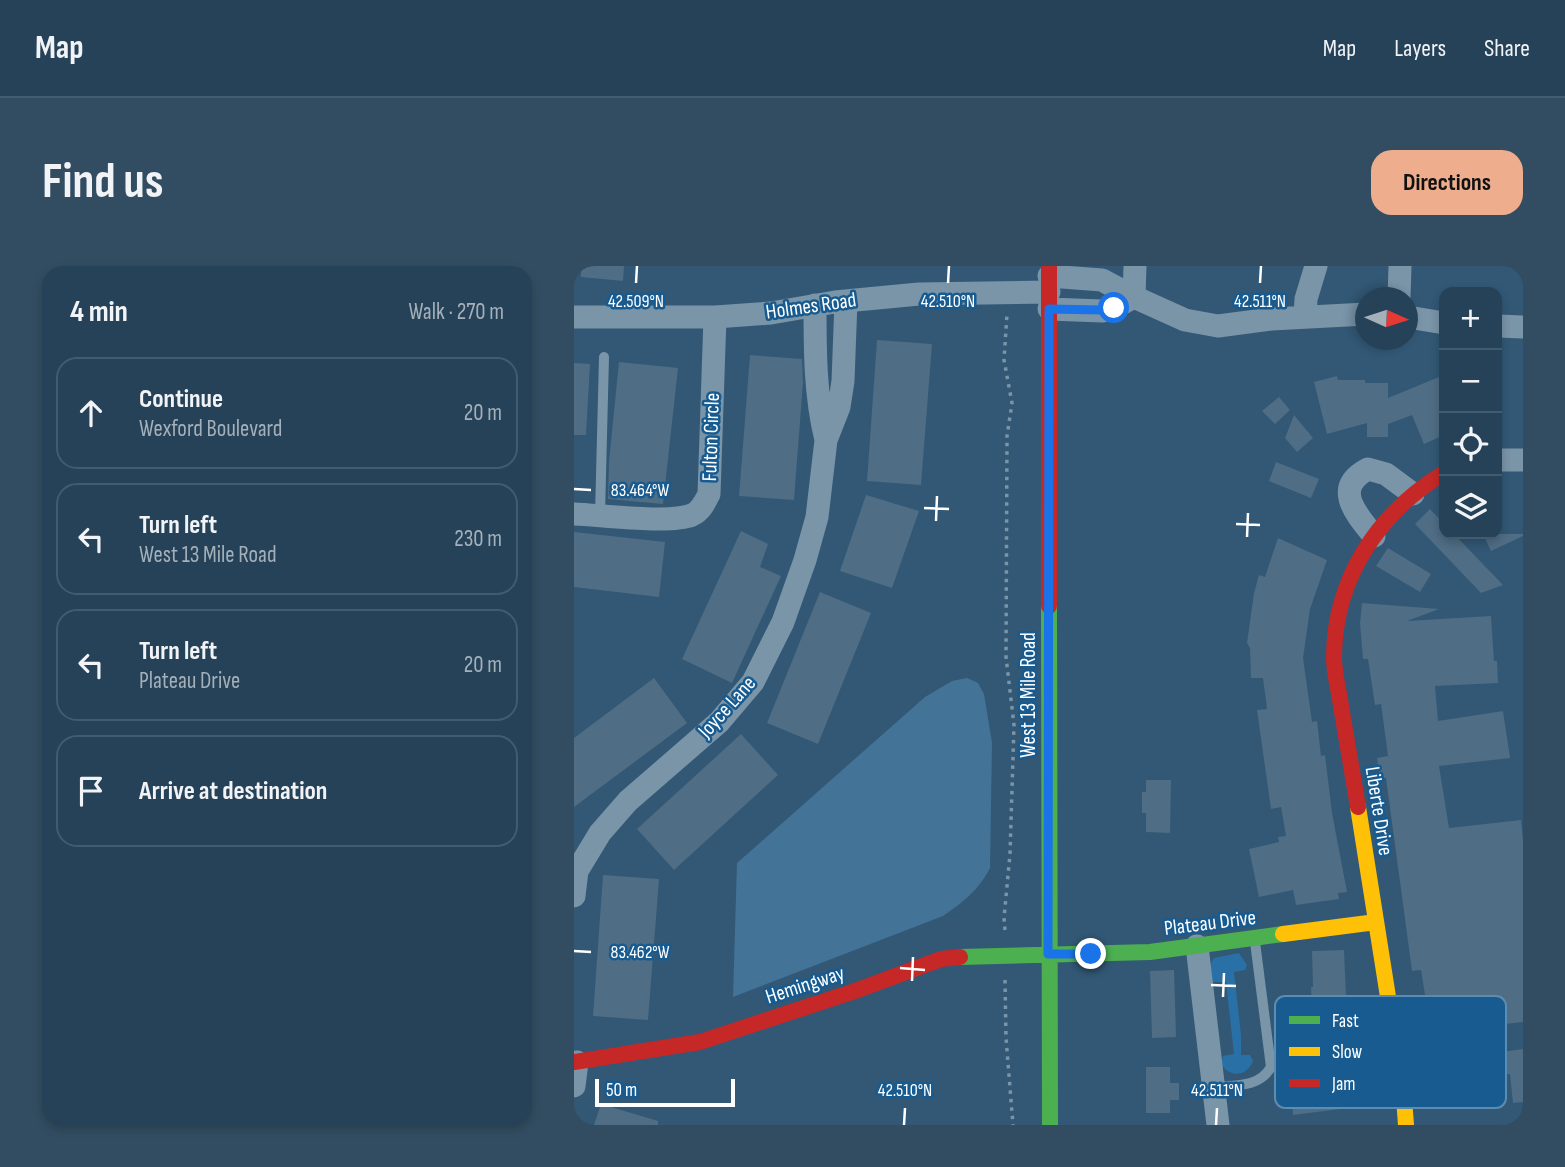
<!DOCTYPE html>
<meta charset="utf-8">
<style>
:root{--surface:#264258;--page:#324d61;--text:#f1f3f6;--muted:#a4b0ba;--line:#425b6e;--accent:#eead8d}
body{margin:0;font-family:"Sofia Sans Condensed",sans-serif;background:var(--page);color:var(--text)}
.controls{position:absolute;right:21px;top:21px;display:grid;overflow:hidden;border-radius:14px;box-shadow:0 4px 10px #0003}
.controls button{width:63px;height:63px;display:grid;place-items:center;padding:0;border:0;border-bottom:2px solid var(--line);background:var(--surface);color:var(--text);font:35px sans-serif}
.compass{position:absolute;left:781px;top:21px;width:63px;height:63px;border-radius:50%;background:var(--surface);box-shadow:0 4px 10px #0003;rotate:93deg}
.scale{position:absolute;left:21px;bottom:18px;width:140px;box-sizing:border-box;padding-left:7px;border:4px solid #fff;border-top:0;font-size:19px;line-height:24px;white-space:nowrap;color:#fff;-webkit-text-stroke:5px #175b90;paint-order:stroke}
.stop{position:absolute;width:21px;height:21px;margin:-16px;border:5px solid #1a73e8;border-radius:50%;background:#fff}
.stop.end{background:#1a73e8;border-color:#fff;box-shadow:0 2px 7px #0008}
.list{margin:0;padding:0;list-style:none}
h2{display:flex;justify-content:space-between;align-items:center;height:91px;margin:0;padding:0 28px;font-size:30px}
h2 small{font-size:23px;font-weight:400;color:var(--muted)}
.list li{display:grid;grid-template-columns:46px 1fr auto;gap:21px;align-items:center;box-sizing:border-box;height:112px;margin:0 14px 14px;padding:0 14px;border:2px solid var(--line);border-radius:21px}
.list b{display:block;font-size:26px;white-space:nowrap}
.list p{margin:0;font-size:23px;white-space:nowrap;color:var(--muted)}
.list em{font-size:23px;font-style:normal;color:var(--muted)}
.icon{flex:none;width:38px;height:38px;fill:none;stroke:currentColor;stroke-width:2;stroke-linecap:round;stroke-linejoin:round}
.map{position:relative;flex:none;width:949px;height:859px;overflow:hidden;border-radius:21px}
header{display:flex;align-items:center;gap:42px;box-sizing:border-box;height:98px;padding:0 35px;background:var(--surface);border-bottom:2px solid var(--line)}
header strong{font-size:33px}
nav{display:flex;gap:38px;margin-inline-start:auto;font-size:24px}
.intro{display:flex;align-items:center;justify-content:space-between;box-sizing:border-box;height:168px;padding:0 42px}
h1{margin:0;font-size:49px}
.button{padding:18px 32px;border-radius:21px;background:var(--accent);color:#111;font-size:24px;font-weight:700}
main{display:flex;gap:42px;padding:0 42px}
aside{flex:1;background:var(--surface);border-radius:21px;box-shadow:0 4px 10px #0003}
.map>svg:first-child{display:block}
</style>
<header>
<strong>Map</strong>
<nav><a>Map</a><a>Layers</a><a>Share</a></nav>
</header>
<div class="intro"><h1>Find us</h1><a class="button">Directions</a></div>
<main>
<aside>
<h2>4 min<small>Walk · 270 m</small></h2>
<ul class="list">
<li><svg class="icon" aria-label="ahead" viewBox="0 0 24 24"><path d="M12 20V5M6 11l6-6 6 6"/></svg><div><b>Continue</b><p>Wexford Boulevard</p></div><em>20 m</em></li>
<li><svg class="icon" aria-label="left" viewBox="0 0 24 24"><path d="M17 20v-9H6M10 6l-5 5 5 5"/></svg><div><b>Turn left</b><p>West 13 Mile Road</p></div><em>230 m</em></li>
<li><svg class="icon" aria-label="left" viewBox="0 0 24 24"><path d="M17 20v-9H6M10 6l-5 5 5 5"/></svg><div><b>Turn left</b><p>Plateau Drive</p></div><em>20 m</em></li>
<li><svg class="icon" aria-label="arrive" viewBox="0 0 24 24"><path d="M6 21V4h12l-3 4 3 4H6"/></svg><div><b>Arrive at destination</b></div></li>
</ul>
</aside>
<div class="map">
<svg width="949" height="859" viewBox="0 0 949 859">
<rect width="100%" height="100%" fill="#325875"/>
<!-- green -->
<path fill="#2870a5" d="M665 687 673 699 671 704 660 706 667 769V789H676L679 795C673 811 656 812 647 798L649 790 660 788 652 716H637L635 701 640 692Z"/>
<!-- water -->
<path fill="#447398" d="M393 412 404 417 410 428 418 477 416 602C405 624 389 636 369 650L159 731 163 597 351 431 378 415Z"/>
<!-- building -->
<path fill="#4f6d85" d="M7 0H50L49 15 7 11Z
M303 74 358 78 347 219 293 215Z
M176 89 228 93 229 116 220 234 165 230Z
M45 96 104 102 89 238 34 233 35 195Z
M0 97 16 98 12 169H0Z
M870 109V169L850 178 838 149 814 158V171H793V157L753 168 740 116 763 110 764 114H791V117H814V132Z
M705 131 716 144 701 158 688 145Z
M720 149 739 172 723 186 711 172Z
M702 196 745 213 737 232 695 215Z
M292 229 345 245 318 322 266 305Z
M856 243 870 258V268H880L929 319 907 327 841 258Z
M167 265 194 278 186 301 207 310 158 417 108 393Z
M0 266 91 276 85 331 0 321Z
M909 268H949V270L917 285Z
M704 272 753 294 736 343 729 392 738 456 743 455 747 490 751 489 758 547 773 626 764 627 765 633 722 639 719 624 685 631 675 583 705 576 704 571 712 570 707 541 697 543 683 444 693 443 689 412H677L676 382 673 377 680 327 685 309 691 311Z
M814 282 857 308 846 326 802 300Z
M246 326 297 347 244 478 193 457Z
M788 337 865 343 833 355 917 350 920 395H923L924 417 861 420 864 455 929 445 936 492 865 500 875 562 947 554 949 574V756L902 761 906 789 949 783V836L939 837 936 808 855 817 847 762 856 760 847 704 838 705 812 512 806 513 803 492 814 490 807 438 801 439 794 393H789L786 357Z
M80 412 113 457 0 541V472Z
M167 468 204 509 100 604 63 563Z
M572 514H597L596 567 572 566V547H568V526H572Z
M29 609 85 613 74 754 19 750Z
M770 684 773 754 745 755 744 739H738L737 721H739L738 685Z
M600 704 602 771 578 772 576 705Z
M572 801H596V817H605V834H596V847H572Z
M803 815 805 838 719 849 718 834 750 831 749 821Z
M27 838 84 855V859H20Z"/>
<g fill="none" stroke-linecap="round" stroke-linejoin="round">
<!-- path -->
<path stroke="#7a94a8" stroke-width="3.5" stroke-dasharray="3.5 5" stroke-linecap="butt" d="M431 664 430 652 436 588 440 459 432 391 433 170 438 137 430 94 433 48
M431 714 432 772 439 859"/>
<!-- lane -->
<path stroke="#7a94a8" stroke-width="10" d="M26 249 30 91
M640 821C661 819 685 822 697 801L681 676"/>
<!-- street -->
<path stroke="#7a94a8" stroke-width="23" d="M475 10 528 14 560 31 611 54 644 60 698 53 792 48
M560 31 561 0
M825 32 826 0
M241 39C241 84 241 130 252 174
M475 43 528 45 540 42 560 31
M0 51H141L197 47 261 36 345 28 475 26
M731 51 732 33 742 0
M834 51 870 57
M923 60 949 61
M923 194H949
M0 248C27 249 96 258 118 249 127 245 131 236 135 228L141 51
M800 270C782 248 758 222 794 203L812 208 839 228
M0 630 3 605 26 567 54 535 145 456 179 416 209 356 231 294 243 251 252 174 265 141 269 115 272 35
M623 680 644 859
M0 820 3 796"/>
<!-- fast -->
<path stroke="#4caf50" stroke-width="16" d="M475 340 476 859
M386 691 576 686 709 668"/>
<!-- slow -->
<path stroke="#ffc107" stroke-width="16" d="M784 541 830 832 832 859
M709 668 802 656"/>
<!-- jam -->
<path stroke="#c62828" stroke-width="16" d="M475 0V340
M784 541C778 507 773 474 767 440 765 424 760 408 760 392 760 313 804 247 870 207
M0 796 126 776 281 725 367 693 386 691"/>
</g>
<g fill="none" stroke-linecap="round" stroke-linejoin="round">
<!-- route -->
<path stroke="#1a73e8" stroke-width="9" d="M517 688H474L475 43 528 44 540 42"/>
</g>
<!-- ticks -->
<path fill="none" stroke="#fff" stroke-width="2.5" d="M62 17 63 0M374 17 375 0M686 17 687 0M0 223 17 224M350 242 375 243M362 255 363 230M662 258 686 259M673 271 674 247M0 685 17 686M326 702 351 704M338 715 339 691M637 719 662 720M649 731 650 707M330 859 331 842M642 859 643 842"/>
<g text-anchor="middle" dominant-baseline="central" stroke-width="5" stroke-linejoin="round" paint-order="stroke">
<!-- street labels -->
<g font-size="21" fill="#fff" stroke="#175b90">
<text transform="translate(237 40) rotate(-8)">Holmes Road</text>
<text transform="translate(137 171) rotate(-88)">Fulton Circle</text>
<text transform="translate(454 429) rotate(-90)">West 13 Mile Road</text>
<text transform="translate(153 441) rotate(-48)">Joyce Lane</text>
<text transform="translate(805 545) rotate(81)">Liberte Drive</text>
<text transform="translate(636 657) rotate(-7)">Plateau Drive</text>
<text transform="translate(231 719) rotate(-18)">Hemingway</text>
</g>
</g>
<!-- legend -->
<rect x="701" y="730" width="231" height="112" rx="10" fill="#175b90" stroke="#5d8cb1" stroke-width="2"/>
<rect x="715" y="750" width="31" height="8" fill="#4caf50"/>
<rect x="715" y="781" width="31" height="9" fill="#ffc107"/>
<rect x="715" y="813" width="31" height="8" fill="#c62828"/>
<g font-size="19" fill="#fff">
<text x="758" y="761">Fast</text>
<text x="758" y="792">Slow</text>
<text x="758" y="824">Jam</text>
</g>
<g font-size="18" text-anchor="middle" fill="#fff" stroke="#175b90" stroke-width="5" stroke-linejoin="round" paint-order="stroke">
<text x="62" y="41">42.509°N</text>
<text x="374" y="41">42.510°N</text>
<text x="686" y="41">42.511°N</text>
<text x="66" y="230">83.464°W</text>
<text x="66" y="692">83.462°W</text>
<text x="331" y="830">42.510°N</text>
<text x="643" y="830">42.511°N</text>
</g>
</svg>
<div class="controls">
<button>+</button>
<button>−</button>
<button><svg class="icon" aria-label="locate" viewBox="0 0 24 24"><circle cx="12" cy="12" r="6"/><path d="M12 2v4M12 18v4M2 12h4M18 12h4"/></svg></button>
<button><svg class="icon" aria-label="layers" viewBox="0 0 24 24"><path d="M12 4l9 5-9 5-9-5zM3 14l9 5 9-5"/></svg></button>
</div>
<svg class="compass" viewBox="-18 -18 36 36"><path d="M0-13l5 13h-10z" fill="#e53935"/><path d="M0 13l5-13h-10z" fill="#a4b0ba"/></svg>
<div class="scale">50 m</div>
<div class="stop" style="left:540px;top:42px"></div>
<div class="stop end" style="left:517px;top:688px"></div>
</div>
</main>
